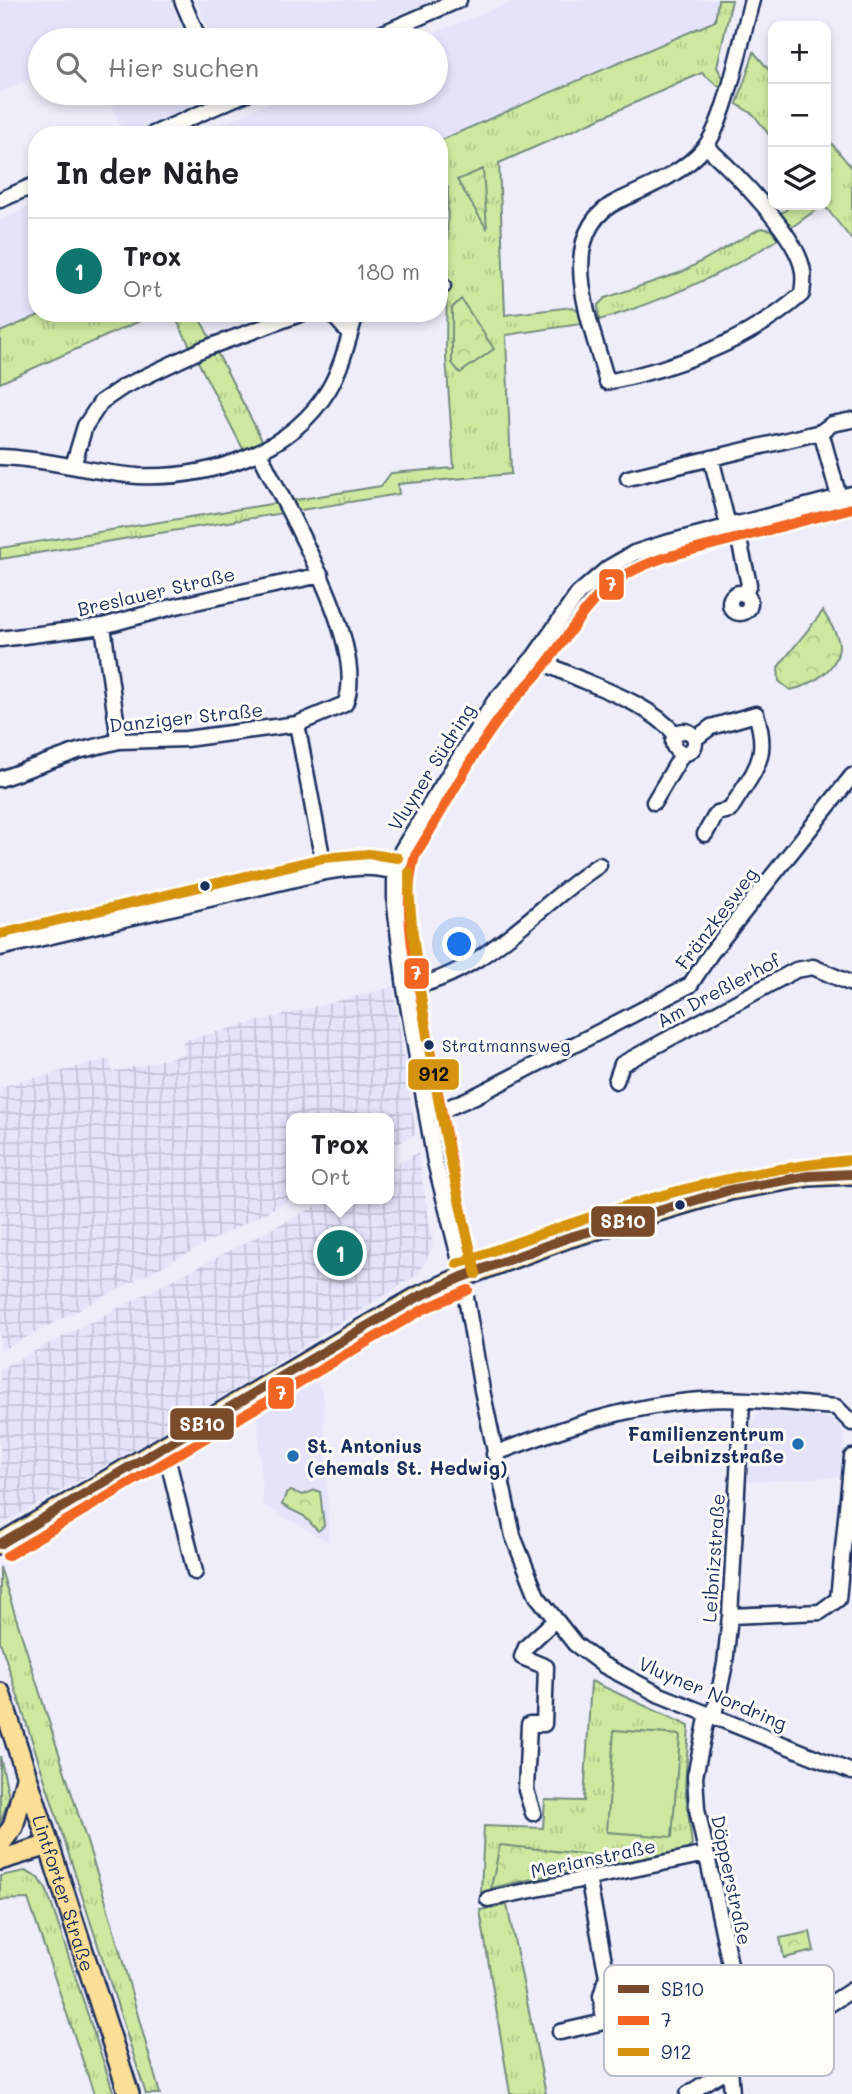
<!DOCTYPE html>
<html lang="de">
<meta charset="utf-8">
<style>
:root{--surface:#fff;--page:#f6f6f6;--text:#202124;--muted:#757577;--line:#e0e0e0;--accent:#0f766e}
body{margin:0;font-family:Mali,sans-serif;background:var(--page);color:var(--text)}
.controls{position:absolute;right:21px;top:21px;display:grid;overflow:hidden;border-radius:14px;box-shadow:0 4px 10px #0003}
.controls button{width:63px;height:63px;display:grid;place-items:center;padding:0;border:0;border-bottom:2px solid var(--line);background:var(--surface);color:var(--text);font:35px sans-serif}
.you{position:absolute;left:460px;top:945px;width:24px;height:24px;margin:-18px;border:5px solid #fff;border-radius:50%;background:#1a73e8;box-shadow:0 0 0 10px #1a73e833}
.badge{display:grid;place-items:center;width:46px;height:46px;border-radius:50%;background:var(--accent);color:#fff;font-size:23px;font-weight:700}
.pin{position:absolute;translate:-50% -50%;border:4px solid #fff;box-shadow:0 2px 7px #0006}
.popup{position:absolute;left:286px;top:1113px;width:108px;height:91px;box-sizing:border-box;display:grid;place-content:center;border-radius:14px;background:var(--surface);filter:drop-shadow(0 2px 5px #0005);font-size:23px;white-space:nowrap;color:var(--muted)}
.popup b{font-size:26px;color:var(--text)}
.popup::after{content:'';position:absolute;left:50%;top:100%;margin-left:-14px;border:14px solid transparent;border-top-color:var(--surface)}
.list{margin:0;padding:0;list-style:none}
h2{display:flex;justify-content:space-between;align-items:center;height:91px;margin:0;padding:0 28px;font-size:30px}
h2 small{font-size:23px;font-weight:400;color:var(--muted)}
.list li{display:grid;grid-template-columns:46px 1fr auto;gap:21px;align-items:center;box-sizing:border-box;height:105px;padding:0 28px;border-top:2px solid var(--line)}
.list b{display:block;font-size:26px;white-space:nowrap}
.list p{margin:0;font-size:23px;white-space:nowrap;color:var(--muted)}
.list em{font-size:23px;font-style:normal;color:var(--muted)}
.icon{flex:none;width:38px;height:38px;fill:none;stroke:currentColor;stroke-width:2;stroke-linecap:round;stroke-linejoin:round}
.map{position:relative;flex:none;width:852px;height:2094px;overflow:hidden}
.search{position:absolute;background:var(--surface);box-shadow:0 4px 10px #0003;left:28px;top:28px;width:420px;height:77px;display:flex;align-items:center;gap:18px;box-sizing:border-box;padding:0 24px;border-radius:38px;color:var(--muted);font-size:26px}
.panel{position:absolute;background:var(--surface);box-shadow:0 4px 10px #0003;left:28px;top:126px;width:420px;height:196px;border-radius:28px}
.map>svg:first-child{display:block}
</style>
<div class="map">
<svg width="852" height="2094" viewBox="0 0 852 2094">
<defs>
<pattern id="industrial-grid" width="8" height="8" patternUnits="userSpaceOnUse" patternTransform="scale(1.75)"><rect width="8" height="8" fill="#e4e3fa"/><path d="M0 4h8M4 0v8" fill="none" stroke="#c3c3d9"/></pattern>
<pattern id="grass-tufts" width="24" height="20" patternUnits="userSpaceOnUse" patternTransform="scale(1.75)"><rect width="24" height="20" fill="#cee99f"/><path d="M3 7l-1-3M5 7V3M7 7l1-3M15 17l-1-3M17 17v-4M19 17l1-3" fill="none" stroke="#b0c88b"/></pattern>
<pattern id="park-crowns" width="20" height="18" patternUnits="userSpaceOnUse" patternTransform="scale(1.75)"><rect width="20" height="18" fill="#cee99f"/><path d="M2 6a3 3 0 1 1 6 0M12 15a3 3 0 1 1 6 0" fill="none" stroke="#b0c88b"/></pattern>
</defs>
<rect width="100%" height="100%" fill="#eeedf9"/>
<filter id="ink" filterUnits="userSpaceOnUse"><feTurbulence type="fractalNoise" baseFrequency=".0143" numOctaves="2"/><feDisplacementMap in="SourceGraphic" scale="14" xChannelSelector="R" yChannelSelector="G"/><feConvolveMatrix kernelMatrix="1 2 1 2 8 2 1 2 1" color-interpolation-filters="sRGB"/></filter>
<g filter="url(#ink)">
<!-- built -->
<path fill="#e4e3fa" d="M0 0H170L187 40H40V75L0 92Z
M196 0H432L340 40H213Z
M515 0H717L715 19 439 140V135H196L292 93H436V40H418Z
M106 93H203L185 109 125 135Z
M37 204V313H44L0 333V220Z
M314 1376 323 1394 329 1542 263 1505 257 1408Z
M760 1411 829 1418 840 1426 844 1435 845 1476 748 1482 752 1423Z"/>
<!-- industrial -->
<path fill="url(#industrial-grid)" d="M393 987 416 1134 389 1148V1118H291V1199L0 1351V1087L109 1059 113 1072 185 1054 182 1041Z
M418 1153 433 1246 418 1274 184 1421 0 1525V1369L330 1199H389V1168Z"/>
<!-- grass -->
<path fill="url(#grass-tufts)" stroke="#748c7e" stroke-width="2" d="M718 0H732L717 67 724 80 722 89 702 73 499 163 505 315 573 307 579 312 581 324 506 335 511 474 398 484 399 494 0 559V548L381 486 391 473 454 468 446 357 448 187 439 190V141L715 21Z
M754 52 773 75V140L754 115 737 104Z
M826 137 852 168V240L824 205Z
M793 205H823L789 229 780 214Z
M761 228 771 230 778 239C721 276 663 301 599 320L598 305 605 298 682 272Z
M44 313H158L0 383V332Z
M173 313H197L263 442 244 451Z
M0 1567 106 1902 160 2094H146L0 1641Z
M591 1681 689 1726 685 1786 692 1845 685 1851 481 1893 484 1826 543 1828 545 1800 584 1801Z
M0 1756 9 1797 0 1824Z
M25 1871 39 1878 47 1891 114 2094H94L28 1899 0 1900V1876Z
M507 1905 546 2094H510L480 1910Z"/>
<!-- park -->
<path fill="url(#park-crowns)" stroke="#748c7e" stroke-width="2" d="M483 169 487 229 457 180Z
M461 299 494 349 460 373 452 363V308Z
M823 611C828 620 839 635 839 645 839 670 810 686 790 690L779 681 778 667Z
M315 1490 320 1492 324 1526 318 1531 304 1516 282 1505 286 1494 291 1491 303 1495Z
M500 1845 591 1855V1866L491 1888Z
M810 1932 814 1951 784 1958 780 1938Z"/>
<!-- garden -->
<path fill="#cee99f" stroke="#748c7e" stroke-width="2" d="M614 1730 680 1735 672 1837 607 1832Z"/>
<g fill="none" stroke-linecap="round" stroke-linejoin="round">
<!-- minor casing -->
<g stroke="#1b2f5e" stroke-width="19">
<path id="minor" d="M182 0 199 40
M367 40 459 0
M151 135 247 93
M706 146C733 171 799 236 803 272 804 279 803 287 802 294 751 340 674 369 607 382 593 328 550 232 620 200 649 187 685 172 705 147 726 121 742 35 752 0
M0 200 37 184
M439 286H443
M331 313 350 334
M821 432 839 497
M260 454C286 509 370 648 345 704L297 724 325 872
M0 457C46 458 92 473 138 476 209 479 291 453 329 389 342 367 349 337 356 313
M711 458 728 525
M73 466 85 426 101 402 123 387 203 349 303 313
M628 478 821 432 832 424 852 420
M852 494 662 544 634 553 608 568 578 594 534 657 494 702 402 850 395 872V905L405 988 435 1162 459 1257 482 1390 513 1536 537 1596 575 1644 603 1665 660 1695 852 1772
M735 523 749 584 745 595
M730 603a10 10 0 1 1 20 0a10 10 0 1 1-20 0Z
M103 626 119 741
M0 639 103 626 172 607 321 575
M534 657C577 683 643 696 676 735
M673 742a11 11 0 1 1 22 0a11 11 0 1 1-22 0Z
M695 739 711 727 756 714C771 760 753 771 730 810L717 813 705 834
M0 779 78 751 119 741 186 739 297 724
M654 802 683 753
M0 948 325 872C350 868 371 865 395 872
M405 988C482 977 537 905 599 865
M616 1081 622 1064 796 970 813 967 852 984
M427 1117 475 1096 690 985 711 953 852 776
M165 1448 195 1572
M494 1454C561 1428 630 1405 702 1400 742 1397 795 1404 836 1407L852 1423
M730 1616 820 1612 838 1599 852 1457
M708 1714 695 1776 697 1809 749 2054
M714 1715 725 1664 730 1616 742 1402
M533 1813 526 1790 529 1724H544L546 1667 522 1657 526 1647 555 1620
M488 1899 706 1854
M560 2032 604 2022 601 1996 607 1976 588 1878
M730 2067 732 2094
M688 2094 852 1990"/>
</g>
<!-- major casing -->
<g stroke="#1b2f5e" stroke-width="24">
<g id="major">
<path d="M0 1544 355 1333 418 1297 462 1277 567 1238 730 1190 809 1176 852 1174"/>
<path id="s1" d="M0 1693 129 2094"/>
<path d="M0 1844 13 1827 26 1778"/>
<path d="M0 1860 49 1845"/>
</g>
</g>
<!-- minor -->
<use href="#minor" stroke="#fdfcf7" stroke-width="14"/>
<!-- major -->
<use href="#major" stroke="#fcde96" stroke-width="19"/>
<!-- bus-1 casing -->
<g stroke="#fdfcf7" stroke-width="16">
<path id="bus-1" d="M0 1544 355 1333 418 1297 462 1277 567 1238 730 1190 809 1176 852 1174"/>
</g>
<!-- bus-2 casing -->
<g stroke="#fdfcf7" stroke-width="16">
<path id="bus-2" d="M476 1274C456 1190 440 1106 425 1021 416 972 400 903 415 856 445 808 471 754 506 710 518 694 533 681 545 665 588 611 594 581 666 557L852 508
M7 1556 362 1345 424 1309 468 1290"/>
</g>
<!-- bus-3 casing -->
<g stroke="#fdfcf7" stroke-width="16">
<path id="bus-3" d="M409 872C409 912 415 950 420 989 433 1085 454 1180 476 1274
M0 934 323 858 369 854 398 858
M457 1264C586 1216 713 1172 851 1160"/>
</g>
<!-- bus-1 -->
<use href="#bus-1" stroke="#7a4b2a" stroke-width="10"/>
<!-- bus-2 -->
<use href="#bus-2" stroke="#f26522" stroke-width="10"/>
<!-- bus-3 -->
<use href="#bus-3" stroke="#d6940e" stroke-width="10"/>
</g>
</g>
<!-- markers -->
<g fill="#1b2f5e" stroke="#fdfcf7" stroke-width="2.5">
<circle cx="205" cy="886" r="6"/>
<circle cx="429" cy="1045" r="6"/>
<circle cx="680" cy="1205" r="6"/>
</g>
<g fill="#1f6fb2" stroke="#fdfcf7" stroke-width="2.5">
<circle cx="798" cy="1444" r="7"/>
<circle cx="293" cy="1456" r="7"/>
</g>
<g text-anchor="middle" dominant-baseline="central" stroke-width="6" stroke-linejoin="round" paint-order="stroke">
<!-- bus labels -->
<g font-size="17" fill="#1b2f5e" stroke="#fdfcf7" text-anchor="start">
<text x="442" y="1045">Stratmannsweg</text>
</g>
<!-- street labels -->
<g font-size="19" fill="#1b2f5e" stroke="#fdfcf7">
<text transform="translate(156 591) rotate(-13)">Breslauer Straße</text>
<text transform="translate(186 717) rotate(-6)">Danziger Straße</text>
<text transform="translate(431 767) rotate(-58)">Vluyner Südring</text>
<text transform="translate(716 918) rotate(-53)">Fränzkesweg</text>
<text transform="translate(718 990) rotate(-28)">Am Dreßlerhof</text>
<text transform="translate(713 1558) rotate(-86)">Leibnizstraße</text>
<text transform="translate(713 1693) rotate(23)">Vluyner Nordring</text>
<text transform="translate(593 1858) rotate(-12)">Merianstraße</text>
<text transform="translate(732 1880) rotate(78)">Döpperstraße</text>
<text stroke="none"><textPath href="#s1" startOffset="210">Lintforter Straße</textPath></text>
</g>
<!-- poi labels -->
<g font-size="19" font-weight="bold" fill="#1b2f5e" stroke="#fdfcf7" text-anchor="end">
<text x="784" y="1433">Familienzentrum<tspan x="784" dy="22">Leibnizstraße</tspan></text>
<text x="307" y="1445" text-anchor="start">St. Antonius<tspan x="307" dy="22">(ehemals St. Hedwig)</tspan></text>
</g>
</g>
<!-- legend -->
<rect x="604" y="1965" width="230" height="111" rx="10" fill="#fdfcf7" stroke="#b9bec9" stroke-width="2"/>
<rect x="618" y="1985" width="31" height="8" fill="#7a4b2a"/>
<rect x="618" y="2016" width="31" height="9" fill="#f26522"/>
<rect x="618" y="2048" width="31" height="8" fill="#d6940e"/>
<g font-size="19" fill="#1b2f5e">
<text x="661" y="1996">SB10</text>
<text x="661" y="2027">7</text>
<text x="661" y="2059">912</text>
</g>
<g stroke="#fdfcf7" stroke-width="2.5">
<rect x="598" y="568" width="27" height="33" rx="7" fill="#f26522"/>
<rect x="403" y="957" width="27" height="33" rx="7" fill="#f26522"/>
<rect x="407" y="1058" width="53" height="33" rx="7" fill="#d6940e"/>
<rect x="590" y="1205" width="66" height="33" rx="7" fill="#7a4b2a"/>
<rect x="267" y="1376" width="28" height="34" rx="7" fill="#f26522"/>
<rect x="169" y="1407" width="66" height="34" rx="7" fill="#7a4b2a"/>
</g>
<g font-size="19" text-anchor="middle" font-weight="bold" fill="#fff">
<text x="611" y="591">7</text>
<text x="416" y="980">7</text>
<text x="623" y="1228">SB10</text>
<text x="281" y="1400">7</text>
<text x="202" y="1431">SB10</text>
</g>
<g font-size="19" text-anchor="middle" font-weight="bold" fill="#111">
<text x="434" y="1081">912</text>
</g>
</svg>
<div class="controls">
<button>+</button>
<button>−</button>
<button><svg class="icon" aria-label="layers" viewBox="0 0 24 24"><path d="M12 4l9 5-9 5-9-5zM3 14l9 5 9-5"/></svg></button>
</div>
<div class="you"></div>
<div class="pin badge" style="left:340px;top:1253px">1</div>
<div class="popup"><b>Trox</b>Ort</div>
<div class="search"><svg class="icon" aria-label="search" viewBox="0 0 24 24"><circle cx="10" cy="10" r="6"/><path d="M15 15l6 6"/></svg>Hier suchen</div>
<section class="panel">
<h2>In der Nähe<small></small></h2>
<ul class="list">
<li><span class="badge">1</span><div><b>Trox</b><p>Ort</p></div><em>180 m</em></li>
</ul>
</section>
</div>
